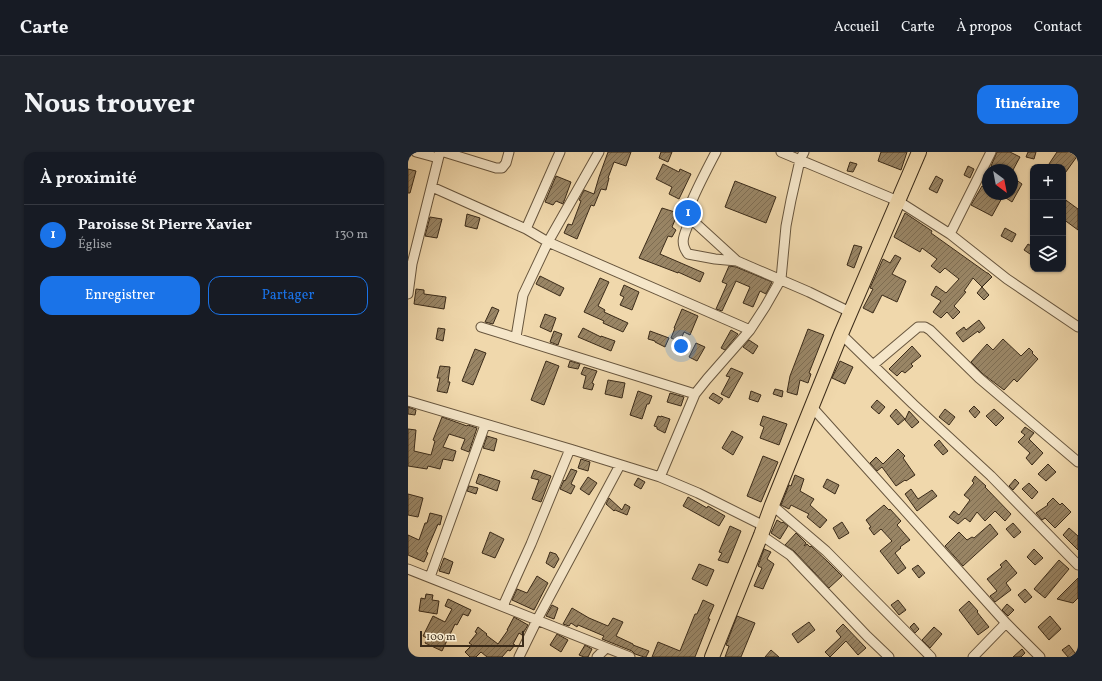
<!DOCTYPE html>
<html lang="fr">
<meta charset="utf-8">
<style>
:root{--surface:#171b24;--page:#20242c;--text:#f1f3f6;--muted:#9ea1a6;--line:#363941;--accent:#1a73e8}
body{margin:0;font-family:Vollkorn,serif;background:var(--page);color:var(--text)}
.controls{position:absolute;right:12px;top:12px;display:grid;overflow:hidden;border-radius:8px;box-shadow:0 1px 3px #0004}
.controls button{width:36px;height:36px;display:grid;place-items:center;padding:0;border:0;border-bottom:1px solid var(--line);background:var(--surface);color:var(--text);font:20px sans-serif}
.compass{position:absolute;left:574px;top:12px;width:36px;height:36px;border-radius:50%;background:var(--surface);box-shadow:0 1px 3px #0004;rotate:148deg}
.scale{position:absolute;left:12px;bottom:10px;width:104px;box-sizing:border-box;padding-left:4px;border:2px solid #3b2b19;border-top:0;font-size:11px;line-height:14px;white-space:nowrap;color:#3b2b19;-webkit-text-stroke:3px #f5e6c9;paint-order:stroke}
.you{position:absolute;left:273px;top:194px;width:14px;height:14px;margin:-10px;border:3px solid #fff;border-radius:50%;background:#1a73e8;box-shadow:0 0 0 6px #1a73e833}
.badge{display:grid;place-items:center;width:26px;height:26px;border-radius:50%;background:var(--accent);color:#fff;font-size:13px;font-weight:700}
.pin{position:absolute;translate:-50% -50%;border:2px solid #fff;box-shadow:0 1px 4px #0006}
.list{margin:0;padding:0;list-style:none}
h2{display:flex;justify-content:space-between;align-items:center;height:52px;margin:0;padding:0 16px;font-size:17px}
h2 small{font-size:13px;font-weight:400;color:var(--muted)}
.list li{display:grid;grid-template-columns:26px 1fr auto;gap:12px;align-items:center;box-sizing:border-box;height:60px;padding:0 16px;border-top:1px solid var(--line)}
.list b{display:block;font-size:15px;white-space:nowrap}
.list p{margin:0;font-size:13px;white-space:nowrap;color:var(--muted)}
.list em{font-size:13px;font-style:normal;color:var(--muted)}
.actions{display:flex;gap:8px;padding:12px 16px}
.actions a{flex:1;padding:9px 0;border:1px solid var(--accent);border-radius:12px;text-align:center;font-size:14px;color:var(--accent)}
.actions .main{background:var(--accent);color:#fff}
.icon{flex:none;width:22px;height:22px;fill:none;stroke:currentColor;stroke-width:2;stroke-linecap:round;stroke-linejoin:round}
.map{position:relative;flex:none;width:670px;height:505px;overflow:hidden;border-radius:12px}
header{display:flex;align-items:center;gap:24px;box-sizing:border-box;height:56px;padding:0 20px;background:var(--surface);border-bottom:1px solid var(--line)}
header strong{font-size:19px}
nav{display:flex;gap:22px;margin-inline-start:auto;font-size:14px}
.intro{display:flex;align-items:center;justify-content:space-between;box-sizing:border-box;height:96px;padding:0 24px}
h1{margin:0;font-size:28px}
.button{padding:10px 18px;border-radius:12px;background:var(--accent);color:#fff;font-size:14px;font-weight:700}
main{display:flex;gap:24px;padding:0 24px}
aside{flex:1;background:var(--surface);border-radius:12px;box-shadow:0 1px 3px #0004}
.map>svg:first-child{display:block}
</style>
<header>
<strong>Carte</strong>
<nav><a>Accueil</a><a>Carte</a><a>À propos</a><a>Contact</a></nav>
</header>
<div class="intro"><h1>Nous trouver</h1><a class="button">Itinéraire</a></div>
<main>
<aside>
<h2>À proximité<small></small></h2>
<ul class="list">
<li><span class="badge">1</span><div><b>Paroisse St Pierre Xavier</b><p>Église</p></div><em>130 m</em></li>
</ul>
<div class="actions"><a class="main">Enregistrer</a><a>Partager</a></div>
</aside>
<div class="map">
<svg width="670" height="505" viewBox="0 0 670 505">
<defs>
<pattern id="building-hatch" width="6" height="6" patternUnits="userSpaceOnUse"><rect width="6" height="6" fill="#998565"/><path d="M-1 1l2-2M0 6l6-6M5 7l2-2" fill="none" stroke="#7e6d52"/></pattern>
</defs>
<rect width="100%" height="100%" fill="#f0d8ac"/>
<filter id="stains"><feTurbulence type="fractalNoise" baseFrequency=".005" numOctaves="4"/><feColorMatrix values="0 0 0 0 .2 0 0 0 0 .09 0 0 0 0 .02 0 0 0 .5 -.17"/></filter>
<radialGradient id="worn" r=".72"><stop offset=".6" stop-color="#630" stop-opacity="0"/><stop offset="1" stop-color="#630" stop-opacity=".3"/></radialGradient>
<!-- building -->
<path fill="url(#building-hatch)" stroke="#3b2b19" d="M200 0H223L218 14 206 10 200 26H201L198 38 193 37 186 54 183 53 169 87 156 81 160 72 164 73 173 49 171 48 176 38 186 42 191 25Z
M253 0H264L260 10 251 6Z
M473 0H499L493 18 470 9Z
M589 0H602L612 5 605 18H590L583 14Z
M620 0H628L626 7 618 5Z
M649 0H670V3L655 24V15H639Z
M442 10 449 12 445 20 439 19Z
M255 12 271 20 272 17 283 22 271 47 261 42 264 35 248 27Z
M560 14 566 17 562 26 556 23Z
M0 17 8 19 2 41H0Z
M148 24 163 30 155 52 148 49 145 53 137 50Z
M528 24 535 28 529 41 521 37Z
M604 25 614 32 604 50 595 44 584 64 563 53 574 34 580 38V42H604Z
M327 29 368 45 358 71 317 55Z
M655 46 670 57V78L655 67Z
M254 56 270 61 264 75 268 78 264 85 260 84 252 102 296 121 292 130 270 120V121L231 106Z
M497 61 524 79 523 81 579 121H580L584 125 574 135 565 126 556 139 558 140 546 154 552 160 545 167 539 160 533 166 525 160 533 149 523 143 528 134 538 141 551 127 537 116 532 121 523 114 529 107 514 96 512 100 486 85Z
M59 62 72 66 69 77 57 74Z
M22 65 34 67 29 86 17 84Z
M597 76 608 82 604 90 593 84Z
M620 92 625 95V104L616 98Z
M446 93 454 95 446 116 439 113Z
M487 103 493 106 484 122 498 129 489 150 474 143 465 161 455 156 465 137 462 136 475 107 482 111Z
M321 114 328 115 364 130 358 142 352 139 345 155 335 151 342 135 328 129 314 159 308 157 319 132 314 130Z
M132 124 156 136 152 144 128 132Z
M192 126 201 130 190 154 197 158 196 160 220 171 215 180 195 171 196 169 176 160Z
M216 133 231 140 224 158 212 153 216 145 212 143Z
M574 135 581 143 576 148 569 141Z
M8 137 16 138V142L38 145 36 157 6 152Z
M84 155 91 158 85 172 77 170Z
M274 157 290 164 282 183 276 180 272 190 263 186 267 176H266Z
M137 162 148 166 143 180 132 175Z
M571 168 577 176 571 181 570 179 555 190 548 181 556 175 558 178Z
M30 176 37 177 35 189 28 187Z
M175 176 193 185V184L207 189 203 199 170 185Z
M400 177 416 183 401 221 403 222 400 231 392 228 389 243 379 240 382 224Z
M323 178 330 182 317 198 313 196Z
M146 179 154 182 150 193 142 190Z
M242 179 261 186 257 195 247 190V189L240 187Z
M595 187 613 204 621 196 625 200 624 201 630 207 609 230 606 227 596 238 575 222 563 210 579 192 585 198Z
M341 188 350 194 345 202 335 195Z
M288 191 297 195 289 209 281 205Z
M504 194 513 204 503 212 505 214 497 221 494 219 489 224 481 217Z
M67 197 78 201 65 233 54 229Z
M138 209 151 214 136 253 123 248Z
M162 209 172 212 170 217 160 215Z
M432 209 445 215 437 232 424 226Z
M32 214 42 215 40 230H42L39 241 29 239 32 226H29Z
M176 215 189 219 184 231 186 232 184 238 175 236 178 224 173 222Z
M323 216 335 221 321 246 313 242 322 225 318 224Z
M200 228 217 231 214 246 197 242Z
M367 237 375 239 374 245 365 242Z
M230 239 244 244 241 252H239L234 267 222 263Z
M343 239 353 243 350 250 341 247Z
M262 241 276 245 273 254 259 250Z
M305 241 315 247 311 252 301 246Z
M469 248 477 255 471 262 463 255Z
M566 254 572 260 567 266 561 259Z
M0 255 8 258 7 263 0 262Z
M488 257 497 267 490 273 482 264Z
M537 257 547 265 541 273 531 265Z
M586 257 596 266 588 274 578 264Z
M501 259 511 270 504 276 497 268Z
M250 264 253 265V264L262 267 257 281 249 277V275L246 274Z
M355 264 379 272 371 293 352 286 356 275 352 273Z
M34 265 59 274 60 273 69 276 61 300 53 297 57 287 41 282 35 295 48 299 45 309 35 307 32 317 20 314 19 317 0 314V277L8 278 6 299 23 303 27 289 25 288Z
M617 275 626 281 621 287 635 301 624 313 618 306 622 301 610 290 617 283 613 280Z
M324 279 335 285 325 303 314 296Z
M79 284 89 287 86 299 75 296Z
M531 288 540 299 535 303 526 293Z
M490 297 497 304 495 306 507 323 498 329 497 328 488 334 474 315 469 319 462 311 468 305 475 312Z
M355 304 370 310 353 350 339 344Z
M173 307 182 310 180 319 170 316Z
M640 312 648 320 638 329 630 322Z
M163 317 169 319 163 332 167 334 163 342 152 337 156 328 157 329Z
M126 318 143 324 133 350 124 347 131 328 123 326Z
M71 322 92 329 89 339 68 331Z
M387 323 396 327 392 339 406 347 402 353 419 368 412 376 399 365 401 362 383 353 381 357 373 353 381 333 383 334Z
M567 324 578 334 577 335 603 362 597 369 587 359 577 369 569 360 562 370 557 366 550 372 541 365 546 359 551 363 562 348 556 343 566 331 564 329Z
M180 325 189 331 181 343 172 337Z
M230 326 237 330 233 337 226 333Z
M419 327 431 333 427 342 415 335Z
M607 327 611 331 605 338 601 334Z
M621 331 630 340 624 347 614 337Z
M61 334 70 336 68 342 59 339Z
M503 337 510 347 524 338 529 344 509 359 497 342Z
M0 342 15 346 10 365 0 363Z
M280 345 299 356 300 354 317 364 311 374 275 354Z
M201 346 214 358 217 352 222 355 219 363 207 358 206 359 198 352Z
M645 346 652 353 654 351 663 360 647 376 637 366 634 368 628 361 640 353 639 352Z
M476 353 481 358 482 357 493 369 489 373 502 388 492 395 493 396 487 401 498 416 490 422 472 399 484 389 473 377 466 383 461 376 463 375 458 368Z
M22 361 34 364 32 373 30 372 18 400 20 401 16 410 0 403V383L11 388 17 371H19Z
M369 368 374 371 375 370 380 374 372 387 363 381Z
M434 370 441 381 431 387 425 376Z
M605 371 613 380 606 386 598 377Z
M582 372 590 382 555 414 537 394 551 380 559 388 564 385 566 386Z
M322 374 333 379 320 411 310 408 314 401 311 400Z
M661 376 670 384V398L655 383Z
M82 380 96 387 87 406 74 401Z
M388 381 398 391 396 394 399 392 402 395 403 394 420 410 434 424 421 436 386 399 377 393Z
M356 397 363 400 359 407 366 412 355 437 346 434 354 416 350 414Z
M626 397 635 406 627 413 619 405Z
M142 400 148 402 151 407 146 416 138 411Z
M36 406 45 410 41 422 31 419Z
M598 408 609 421 598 431 603 438 587 450 582 444 589 439 579 427 594 415 592 413Z
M651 408 661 417 637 446 626 437Z
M291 412 306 418 299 434 284 427Z
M510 413 517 421 511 426 504 417Z
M129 424 140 431 126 458 104 448 109 437 119 441Z
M670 426V446L665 451 649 447Z
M617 437 624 445 617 451 610 443Z
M18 442 25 443 24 448 31 449 29 462 11 459 13 446 17 447Z
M40 447 63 458 60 464 55 462 49 473 47 472 34 499 17 491 19 486 15 484 25 464 37 470 44 457 37 454Z
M295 448 306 453 300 467H302L287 505H244L250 490 272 499 287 462H289Z
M490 448 498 458 491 463 483 453Z
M561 449 570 459 569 460 581 475 570 483 551 458Z
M599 452 606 458 600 464 594 458Z
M144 453 150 456 146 467 138 464Z
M164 456 181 466 200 474 205 466 215 470 208 484 225 492V493L241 499 238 505H236L227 502 224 499 194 487 196 484 170 473 169 475 163 471 161 474 155 472Z
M329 464 347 471 333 505H317L321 494 318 493Z
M642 464 653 477 641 488 630 475Z
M106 465 120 473 114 483 111 481 105 492 107 493 102 499 100 498 94 505H79L73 500 68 505H62L57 500 64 493 61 491 69 481 67 480 70 475 79 482 78 483 90 492 100 478H99Z
M401 470 407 478 390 491 384 482Z
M506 471 511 477 507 481 502 475Z
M435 472 458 496 450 503 438 489 422 505 417 500 433 485 428 479Z
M526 475 534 482 522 496 514 488Z
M149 482 160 488 153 500 142 493Z
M177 493 184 497 180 505H176L171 503Z
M661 493 667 501 663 505H660L654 498Z
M614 497 617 501 613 505H605Z
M363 498 371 505H357Z"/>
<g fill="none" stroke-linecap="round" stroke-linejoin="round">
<!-- minor casing -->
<g stroke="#68563e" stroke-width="11">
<path id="minor" d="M8 0 30 6
M36 0 88 16H94L98 11 101 0
M308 0C299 17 290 34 283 51 282 57 283 62 282 67 278 81 270 89 280 102L307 107 329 109 401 140 442 160
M373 0 490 49 542 82 599 127 670 175
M24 35 118 77 140 90 342 178
M282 66 329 109
M118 77 152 0
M542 82 583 0
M0 142 4 112 32 0
M73 175 287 242
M433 182 505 252 583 324 670 413
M108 185 115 143 140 90 191 0
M465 213 510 175H517L522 178 571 226 670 310
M0 249 162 297 123 392 95 454
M403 254 598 471 632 505
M162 297 252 325 290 341 356 374
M252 325 287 242 299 227 342 178 357 155 373 127 378 74 383 48 392 8 396 0
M364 353 418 399 523 505
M353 383 382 403 459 484 481 505
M0 417 222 505
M22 425 77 273
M111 505 129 468 212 313
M189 505 198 496
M565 505 598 471"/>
</g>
<!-- highway casing -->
<g stroke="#3b2b19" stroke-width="16">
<path id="highway" d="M304 505 353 383 364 353 433 182 511 0"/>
</g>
<!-- minor -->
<use href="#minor" stroke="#f5e6c9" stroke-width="9"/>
<!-- highway -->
<use href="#highway" stroke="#f0d8ac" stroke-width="14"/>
</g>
<rect width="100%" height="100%" filter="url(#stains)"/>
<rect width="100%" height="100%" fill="url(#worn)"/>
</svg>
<div class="controls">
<button>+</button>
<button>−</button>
<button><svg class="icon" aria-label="layers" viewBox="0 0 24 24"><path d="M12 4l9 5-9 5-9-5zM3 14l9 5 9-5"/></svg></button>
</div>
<svg class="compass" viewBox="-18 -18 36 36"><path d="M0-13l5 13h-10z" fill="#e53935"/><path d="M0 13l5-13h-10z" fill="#9ea1a6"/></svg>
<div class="scale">100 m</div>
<div class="you"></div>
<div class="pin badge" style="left:280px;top:61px">1</div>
</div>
</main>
